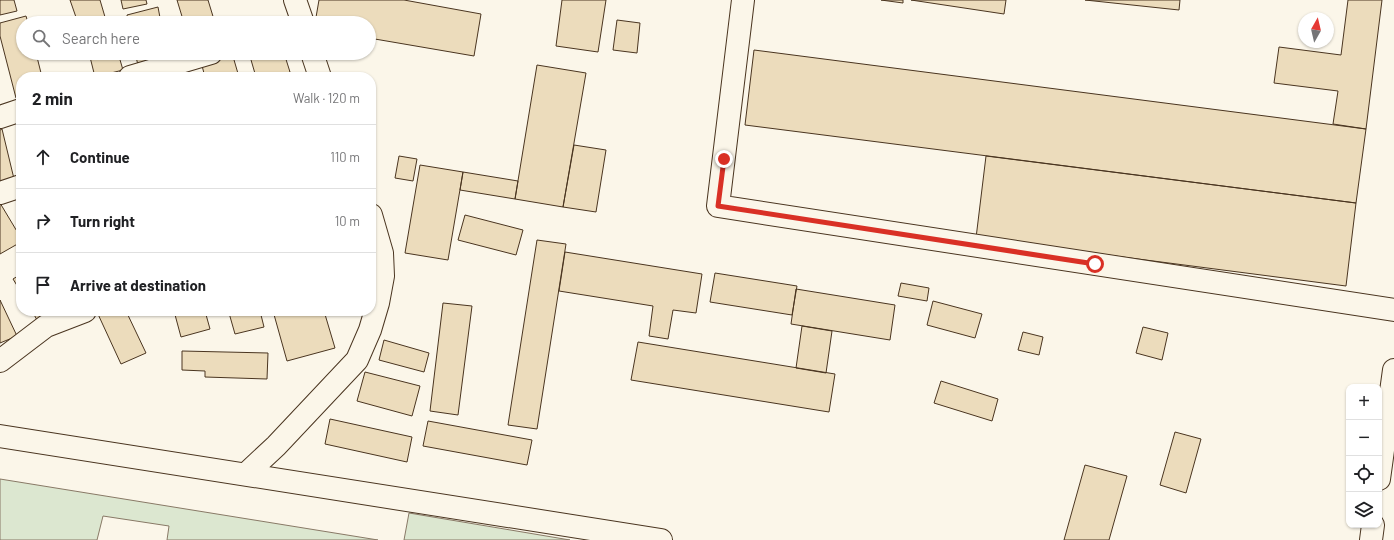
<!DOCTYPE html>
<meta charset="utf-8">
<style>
:root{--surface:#fff;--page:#f2f2f2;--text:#202124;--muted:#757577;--line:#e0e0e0}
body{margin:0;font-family:Barlow,sans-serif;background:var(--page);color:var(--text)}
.controls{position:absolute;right:12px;bottom:12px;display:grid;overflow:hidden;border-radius:8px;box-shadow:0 1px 3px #0004}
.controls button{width:36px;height:36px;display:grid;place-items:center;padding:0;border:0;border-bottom:1px solid var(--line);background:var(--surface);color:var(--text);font:20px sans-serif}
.compass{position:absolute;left:1298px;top:12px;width:36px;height:36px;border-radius:50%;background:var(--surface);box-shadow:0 1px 3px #0004;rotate:8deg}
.stop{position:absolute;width:12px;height:12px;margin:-9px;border:3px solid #d93025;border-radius:50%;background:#fff}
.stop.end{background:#d93025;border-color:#fff;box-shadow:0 1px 4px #0008}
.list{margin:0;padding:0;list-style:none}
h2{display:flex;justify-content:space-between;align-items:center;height:52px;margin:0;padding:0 16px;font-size:17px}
h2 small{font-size:13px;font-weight:400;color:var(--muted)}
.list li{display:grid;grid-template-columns:26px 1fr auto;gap:12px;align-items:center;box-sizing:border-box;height:64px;padding:0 16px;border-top:1px solid var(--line)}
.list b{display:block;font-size:15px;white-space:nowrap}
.list em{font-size:13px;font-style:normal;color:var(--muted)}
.icon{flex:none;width:22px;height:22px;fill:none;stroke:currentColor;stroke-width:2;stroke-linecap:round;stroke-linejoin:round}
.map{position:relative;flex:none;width:1394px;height:540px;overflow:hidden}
.search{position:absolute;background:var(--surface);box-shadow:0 1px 3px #0004;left:16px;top:16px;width:360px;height:44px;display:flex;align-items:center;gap:10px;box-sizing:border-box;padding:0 14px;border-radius:22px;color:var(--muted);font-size:15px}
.panel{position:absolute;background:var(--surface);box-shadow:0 1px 3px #0004;left:16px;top:72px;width:360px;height:244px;border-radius:16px}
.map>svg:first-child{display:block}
</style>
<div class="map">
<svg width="1394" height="540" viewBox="0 0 1394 540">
<rect width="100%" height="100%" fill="#fbf6e9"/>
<!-- green -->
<path fill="#dce7d0" stroke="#887966" d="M0 479 378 540H167L169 526 103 516 97 540H0Z
M409 513 570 540H404Z"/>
<!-- building -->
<path fill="#ecdcbc" stroke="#4a3520" d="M0 0H14L17 11 0 15Z
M70 0H100L105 17 89 23H78Z
M121 0H146L147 4 123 9Z
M177 0H208L215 23H184Z
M319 0H404L481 14 474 56 369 38V23H315Z
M562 0H606L598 52 556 46Z
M881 0H903V3Z
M911 0H1006L1004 14Z
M1085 0H1180L1179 10Z
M1348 0H1382L1366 129 1333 124 1338 91 1274 83 1279 47 1341 55Z
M158 7 161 23H128L127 15Z
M26 16 28 23H23V53H36L42 77H21V97L16 98 0 36V23Z
M617 20 640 23 637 53 613 50Z
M754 50 1366 129 1356 203 745 125Z
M89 53H118L123 70 95 77Z
M135 53H168L170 62 139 69Z
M232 53 239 77H205L201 62Z
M249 53H284L290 72 275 77H256Z
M537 65 586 73 563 207 515 199Z
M2 129 15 183 0 187V130Z
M574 145 606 150 596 212 563 207Z
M399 156 417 159 413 181 395 178Z
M986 156 1356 203 1346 286 976 238Z
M420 165 463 172 448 260 405 253Z
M463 172 518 181 515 199 460 190Z
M0 203 21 238V242L0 254Z
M465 215 523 230 516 255 458 240Z
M537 240 566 244 537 429 508 425Z
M565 252 702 274 696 313 673 310 668 339 649 336 653 306 559 291Z
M715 273 797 286 792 315 710 302Z
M21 274V292L13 279Z
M901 283 929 288 927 301 898 296Z
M796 289 895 305 890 340 791 324Z
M0 300 17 336 0 343Z
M933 301 982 314 975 338 927 325Z
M443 303 472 306 458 415 430 411Z
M32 311H53L37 320Z
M99 311H126L146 353 121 364 97 312Z
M174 311H205L210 329 181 337Z
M220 311H260L264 327 235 334 229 313 221 315Z
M273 311H324L335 348 287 361Z
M802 326 832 331 826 373 796 368Z
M1143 327 1168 333 1162 360 1136 353Z
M1023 332 1043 337 1039 355 1018 350Z
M384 340 429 353 424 372 379 360Z
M638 342 835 374 829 412 631 380Z
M182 351 268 353 267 379 205 377V371L182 370Z
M365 372 420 386 412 416 357 401Z
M941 381 998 399 992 421 934 403Z
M330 419 412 437 407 462 325 444Z
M428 421 532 440 527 465 423 446Z
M1175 432 1201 439 1186 493 1160 485Z
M1085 465 1127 476 1109 540H1064Z"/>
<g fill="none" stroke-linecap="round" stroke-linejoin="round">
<!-- minor casing -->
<g stroke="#4a3520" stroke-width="24">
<path id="minor" d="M295 0 303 23
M743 0 718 206 1394 310
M312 53 320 77
M130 77 211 53
M0 117 21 110
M0 193 21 186
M0 361 46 326 85 311
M246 474 276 446 357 360 370 330 378 303 383 276 382 253 371 215
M1379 479 1394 370
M1371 540 1373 525"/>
</g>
<!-- major casing -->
<g stroke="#4a3520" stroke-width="24">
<path id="major" d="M0 436 661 540"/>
</g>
<!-- minor -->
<use href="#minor" stroke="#fbf6e9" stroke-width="22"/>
<!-- major -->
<use href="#major" stroke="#fbf6e9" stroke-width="22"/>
</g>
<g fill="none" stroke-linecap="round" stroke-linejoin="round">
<!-- route -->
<path stroke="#d93025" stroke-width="5" d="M724 159 718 206 1095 264"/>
</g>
</svg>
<div class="controls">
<button>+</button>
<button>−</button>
<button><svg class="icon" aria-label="locate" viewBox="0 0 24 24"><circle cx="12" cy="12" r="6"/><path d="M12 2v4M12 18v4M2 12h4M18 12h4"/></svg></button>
<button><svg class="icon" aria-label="layers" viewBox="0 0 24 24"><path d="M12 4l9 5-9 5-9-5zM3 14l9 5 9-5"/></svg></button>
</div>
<svg class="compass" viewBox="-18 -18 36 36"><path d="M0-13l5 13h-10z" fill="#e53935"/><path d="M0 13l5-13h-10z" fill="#757577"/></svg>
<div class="stop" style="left:1095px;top:264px"></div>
<div class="stop end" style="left:724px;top:159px"></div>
<div class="search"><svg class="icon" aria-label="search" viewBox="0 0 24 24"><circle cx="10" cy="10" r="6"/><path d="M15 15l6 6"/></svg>Search here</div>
<section class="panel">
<h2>2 min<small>Walk · 120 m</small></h2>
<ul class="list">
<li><svg class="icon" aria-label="ahead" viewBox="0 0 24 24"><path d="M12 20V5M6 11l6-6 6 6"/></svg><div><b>Continue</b></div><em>110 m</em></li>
<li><svg class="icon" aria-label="right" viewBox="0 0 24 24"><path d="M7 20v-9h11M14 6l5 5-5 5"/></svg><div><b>Turn right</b></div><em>10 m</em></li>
<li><svg class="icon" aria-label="arrive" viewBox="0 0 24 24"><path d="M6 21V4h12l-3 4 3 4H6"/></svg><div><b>Arrive at destination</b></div></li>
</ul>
</section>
</div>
